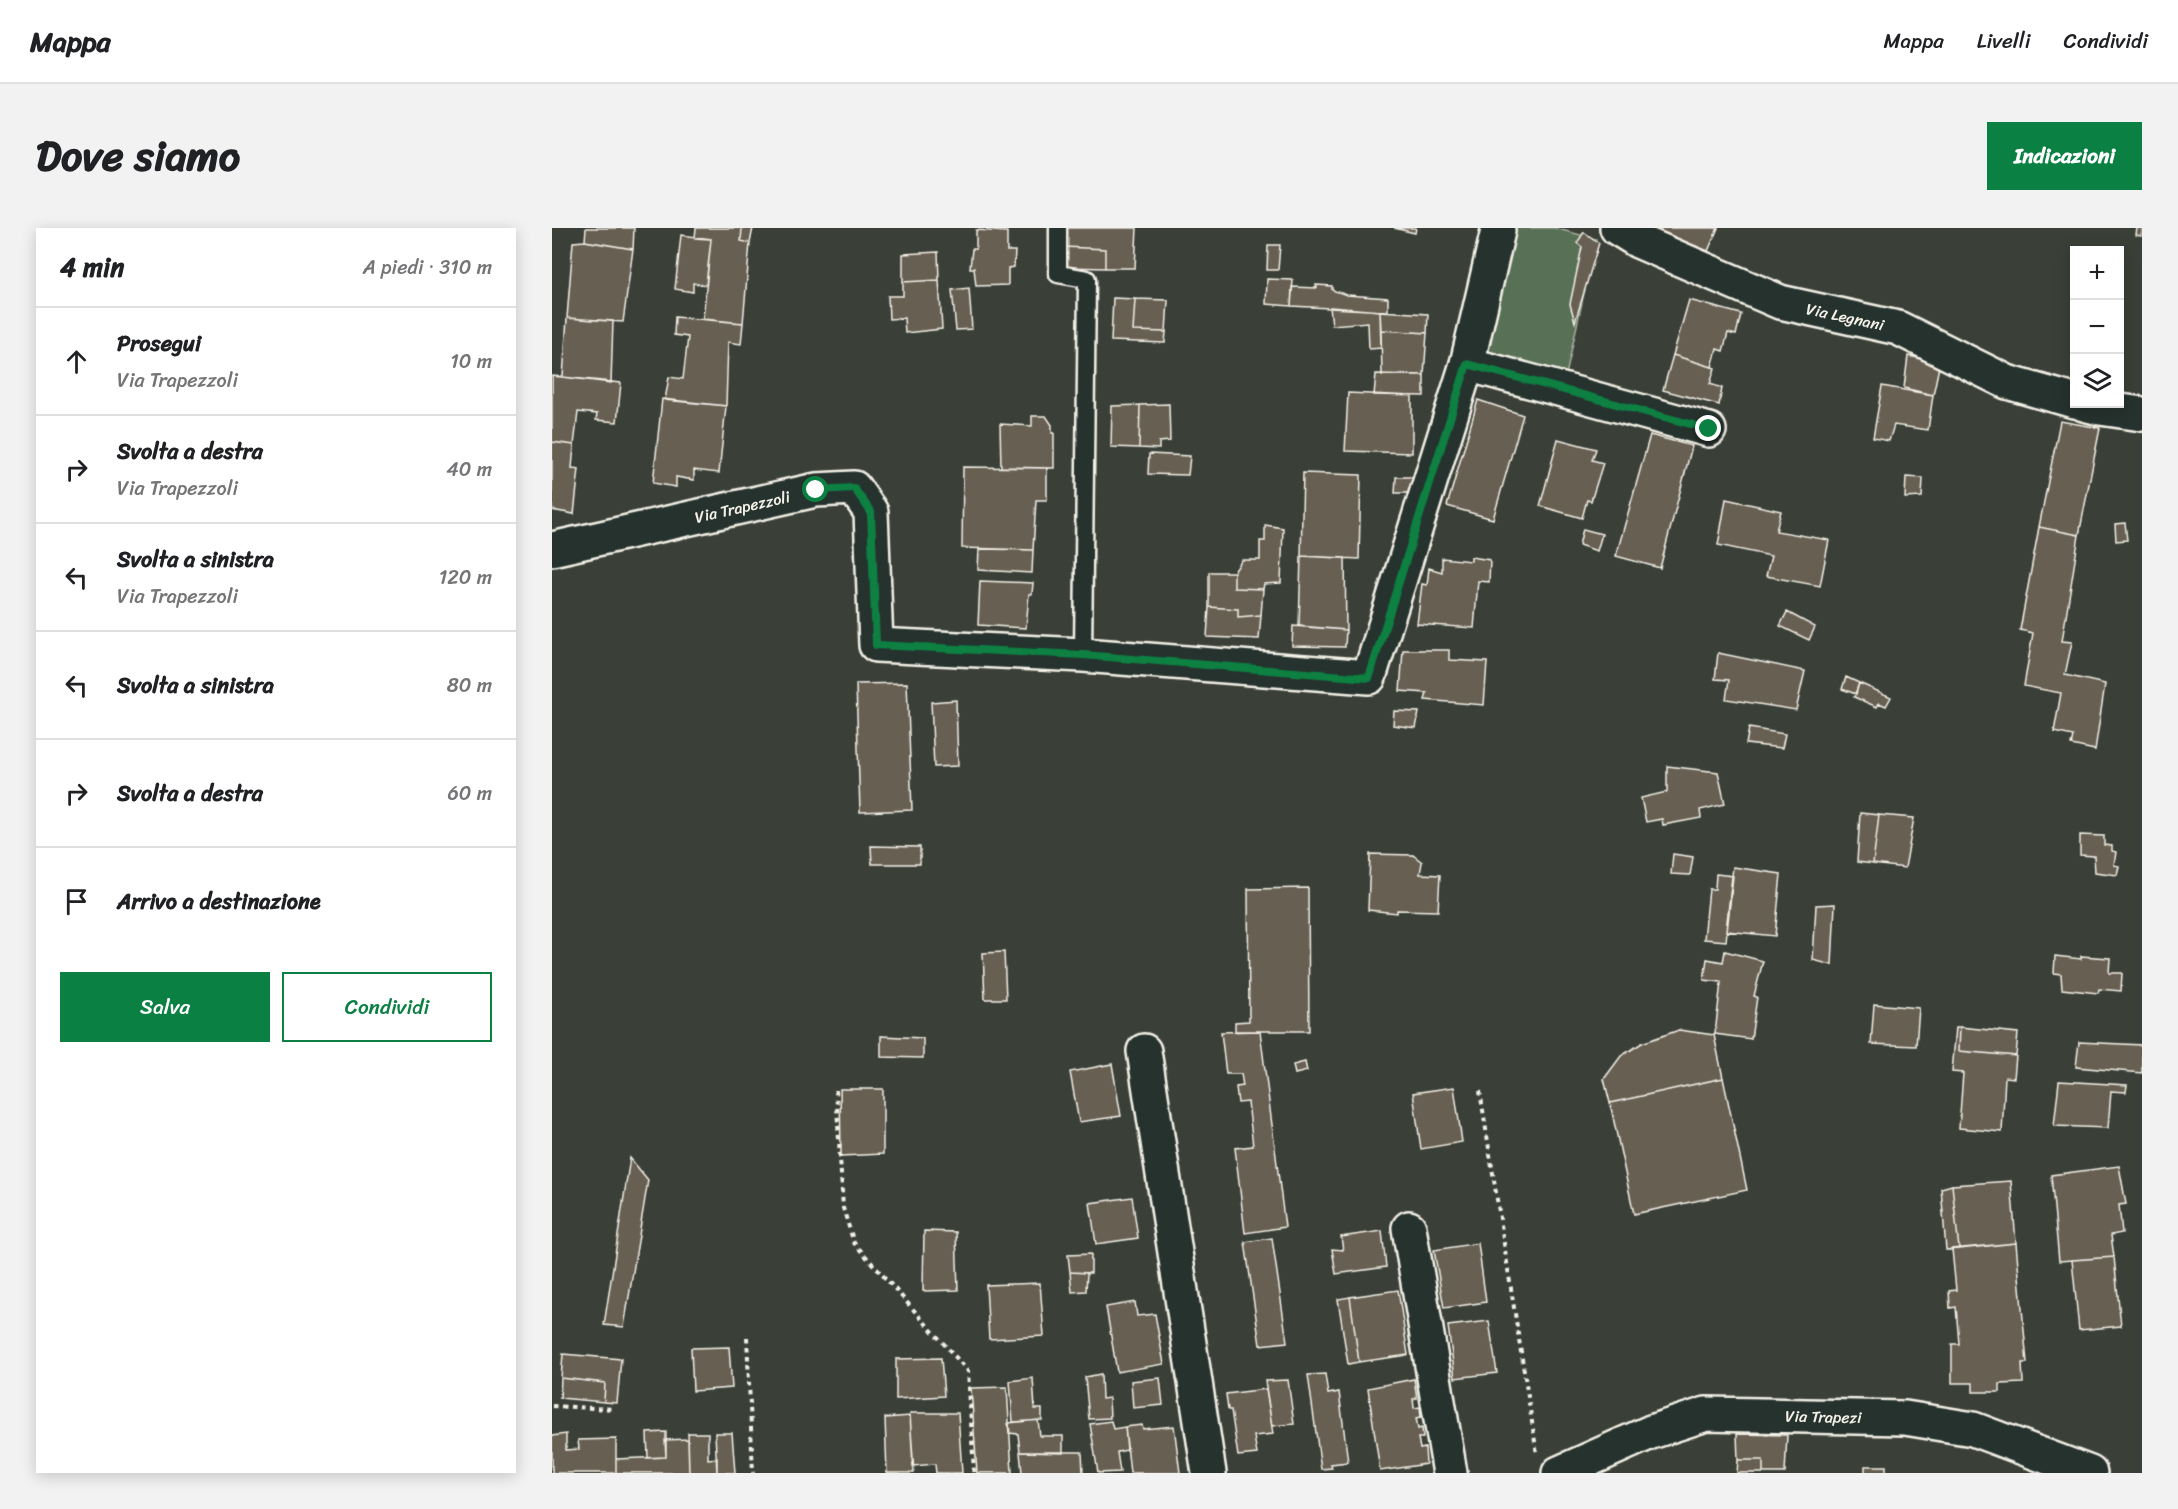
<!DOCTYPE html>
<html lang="it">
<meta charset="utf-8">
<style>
:root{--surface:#fff;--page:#f2f2f2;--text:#202124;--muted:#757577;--line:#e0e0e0;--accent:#0b8043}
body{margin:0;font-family:Sriracha,sans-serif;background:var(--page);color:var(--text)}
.controls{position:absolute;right:18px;top:18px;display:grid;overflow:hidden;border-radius:0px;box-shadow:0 3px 15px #0003}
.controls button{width:54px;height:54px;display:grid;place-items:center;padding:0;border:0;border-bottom:2px solid var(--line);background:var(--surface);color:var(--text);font:30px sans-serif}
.stop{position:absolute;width:18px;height:18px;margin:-14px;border:4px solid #0b8043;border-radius:50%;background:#fff}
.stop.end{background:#0b8043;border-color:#fff;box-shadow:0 2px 6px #0008}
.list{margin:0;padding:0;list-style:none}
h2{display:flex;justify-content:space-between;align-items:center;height:78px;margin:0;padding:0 24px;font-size:26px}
h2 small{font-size:20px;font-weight:400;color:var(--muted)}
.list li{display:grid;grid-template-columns:39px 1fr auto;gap:18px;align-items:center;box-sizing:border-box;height:108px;padding:0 24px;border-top:2px solid var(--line)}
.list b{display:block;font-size:22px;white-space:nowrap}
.list p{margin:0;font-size:20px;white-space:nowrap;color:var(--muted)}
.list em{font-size:20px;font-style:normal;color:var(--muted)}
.actions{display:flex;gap:12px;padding:18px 24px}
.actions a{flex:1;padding:14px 0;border:2px solid var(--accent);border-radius:0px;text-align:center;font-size:21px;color:var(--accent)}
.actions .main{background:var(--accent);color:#fff}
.icon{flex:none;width:33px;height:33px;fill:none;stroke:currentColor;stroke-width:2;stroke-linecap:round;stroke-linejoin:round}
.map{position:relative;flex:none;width:1590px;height:1245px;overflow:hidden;border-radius:0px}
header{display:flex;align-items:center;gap:36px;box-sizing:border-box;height:84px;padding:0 30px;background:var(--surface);border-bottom:2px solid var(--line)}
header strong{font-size:28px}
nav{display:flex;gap:33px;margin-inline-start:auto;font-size:21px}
.intro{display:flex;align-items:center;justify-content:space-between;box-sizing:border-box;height:144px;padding:0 36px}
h1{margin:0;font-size:42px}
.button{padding:15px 27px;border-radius:0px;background:var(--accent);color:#fff;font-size:21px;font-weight:700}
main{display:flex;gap:36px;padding:0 36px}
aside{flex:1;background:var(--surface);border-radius:0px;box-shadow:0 3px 15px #0003}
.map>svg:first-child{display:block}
</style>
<header>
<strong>Mappa</strong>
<nav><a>Mappa</a><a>Livelli</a><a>Condividi</a></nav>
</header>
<div class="intro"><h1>Dove siamo</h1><a class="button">Indicazioni</a></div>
<main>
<aside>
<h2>4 min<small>A piedi · 310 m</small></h2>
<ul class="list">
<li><svg class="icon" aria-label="ahead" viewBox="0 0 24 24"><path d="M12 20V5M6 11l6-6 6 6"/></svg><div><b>Prosegui</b><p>Via Trapezzoli</p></div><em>10 m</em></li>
<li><svg class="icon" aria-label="right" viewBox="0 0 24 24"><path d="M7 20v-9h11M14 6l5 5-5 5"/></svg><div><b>Svolta a destra</b><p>Via Trapezzoli</p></div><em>40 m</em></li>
<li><svg class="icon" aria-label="left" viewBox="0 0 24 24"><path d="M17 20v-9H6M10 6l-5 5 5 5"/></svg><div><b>Svolta a sinistra</b><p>Via Trapezzoli</p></div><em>120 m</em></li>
<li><svg class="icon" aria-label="left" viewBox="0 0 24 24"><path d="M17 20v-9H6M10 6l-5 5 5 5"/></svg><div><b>Svolta a sinistra</b></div><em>80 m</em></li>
<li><svg class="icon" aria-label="right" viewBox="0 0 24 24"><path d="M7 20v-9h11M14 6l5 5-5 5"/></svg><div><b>Svolta a destra</b></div><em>60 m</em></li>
<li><svg class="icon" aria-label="arrive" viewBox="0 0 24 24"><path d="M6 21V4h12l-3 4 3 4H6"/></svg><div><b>Arrivo a destinazione</b></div></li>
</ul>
<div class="actions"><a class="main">Salva</a><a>Condividi</a></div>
</aside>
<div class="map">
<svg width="1590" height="1245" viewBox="0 0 1590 1245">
<rect width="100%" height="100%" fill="#3a4038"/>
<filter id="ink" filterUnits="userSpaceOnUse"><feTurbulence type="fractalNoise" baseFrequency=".0167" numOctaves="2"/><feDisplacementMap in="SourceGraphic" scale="12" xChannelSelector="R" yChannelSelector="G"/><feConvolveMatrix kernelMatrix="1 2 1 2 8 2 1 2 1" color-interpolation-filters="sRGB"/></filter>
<g filter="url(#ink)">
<!-- green -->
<path fill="#587055" stroke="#a6b09e" stroke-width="1.5" d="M958 0H1002L1044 11 1014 147 929 122Z"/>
<!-- building -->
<path fill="#685f52" stroke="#f4f1e8" stroke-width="1.5" d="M34 0H82L81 21 33 13Z
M144 0H190L189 13 198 15 191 95 151 91 159 11 143 10Z
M190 0H201L198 15 189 13Z
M514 0H585L583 40H553V21L513 19Z
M842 0H864L863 5Z
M1098 0H1166L1156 23Z
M1585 0H1590V8L1584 7Z
M424 2 455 4V23H463L462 39 456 40V57L424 58 422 40H418L420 21H424Z
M1032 4 1047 15 1023 94 1018 76 1030 19 1025 15Z
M129 7 159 11 154 57 141 55V64L123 61Z
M33 13 81 21 71 94 15 90 21 14Z
M716 17H728L726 42H715Z
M513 19 553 21V40L513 39Z
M386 24 387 52 351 54V26Z
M715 51 741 52 739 78 714 76Z
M387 52 390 101 353 105 352 90 337 91 336 68H351V54Z
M764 57 780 58V62L795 67 836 70V83L739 78 740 59 765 60Z
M417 60 420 101 404 102 400 62Z
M561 70 583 71 581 103 614 104 613 115 559 113Z
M583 71 616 72 614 104 581 103Z
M1137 72 1189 86 1184 107 1176 105 1171 123 1165 121 1160 139 1121 127Z
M778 79 828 83 829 120 817 121 816 94 780 97Z
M828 83 876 86 875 105 829 102Z
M123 89 191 95 189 116 176 114 174 178 113 172 117 149 131 151 136 109 122 107Z
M15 90 61 93 59 155 11 149Z
M829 102 875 105 872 147H830Z
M1121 127 1163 140 1158 156 1170 160 1167 177 1111 162Z
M1356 128 1388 134 1381 167 1352 160Z
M824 146 872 147V168L822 167Z
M0 148 69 155 65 194 44 192 45 186 26 184 22 217 0 214Z
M1330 158 1381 167 1376 202 1342 197 1337 213 1321 210Z
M796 165 860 168V225L793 223Z
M110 171 174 178 167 245 142 242V252L124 249V259L101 255Z
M926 172 971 187 941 291 895 278Z
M617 176 618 213 607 214V221L587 220 588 177Z
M588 177 587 220 559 219 560 178Z
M480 188H494L500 197V205H502V240L449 239 448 196 480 198Z
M1508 193 1548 200 1527 307 1487 299Z
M1098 207 1140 218 1108 340 1064 328Z
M1006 211 1044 221 1040 232 1051 235 1039 273 1035 272 1030 290 988 278Z
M0 214 22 217 20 240 27 241 22 286 0 282Z
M597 226 638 228 636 247 596 246Z
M411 239 495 240V272H484L481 322 410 320Z
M751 245 809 247 807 331 749 328Z
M844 249H864L859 265H843Z
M1354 249 1371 250 1370 269 1353 270Z
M1174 271 1229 283 1224 303 1277 312 1268 358 1214 348 1219 328 1166 317Z
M1573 295 1575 312 1564 313 1563 296Z
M713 297 731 300 729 355 712 356 711 361 682 360V344L690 332H708V313H713Z
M1487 299 1527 307 1510 413 1520 414 1513 447 1553 456 1543 522 1519 517 1521 508 1502 504 1509 465 1472 458 1481 405 1468 402Z
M1031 301 1050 306 1045 323 1027 317Z
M427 321 481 322 480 345 426 342Z
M749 328 793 330 794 402 747 398Z
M919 329 938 332 937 354 926 353 922 400 865 396 870 356 875 357 877 340 890 344V330L919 333Z
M657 344H682V360L711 361 709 387 686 389V381L657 379Z
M428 353 481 355 480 366H477L474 400 426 397Z
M657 379 686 381V389L709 387 707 411 655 409Z
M1235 384 1263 399 1257 412 1228 398Z
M741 398 794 402 793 419 740 418Z
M851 422H897V432L935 434 932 477 873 472 875 465 848 463Z
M1166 425 1253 443 1244 482 1174 471 1177 452 1163 451Z
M1294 449 1307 455 1304 466 1290 461Z
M355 455 360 582 308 584 304 456Z
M1307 455 1339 469 1334 478 1327 475 1325 479 1302 469Z
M404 472 406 538 382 539 379 474Z
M842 483 867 484 864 500 841 497Z
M1197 500 1233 506 1230 520 1194 516Z
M1115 538 1166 544 1173 576 1148 582 1149 590 1111 597 1110 591 1094 594 1089 570 1115 564Z
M1308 585 1327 587 1321 636 1305 634Z
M1327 587 1362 590 1353 640 1321 636Z
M1528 607 1552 608V617L1560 618V623L1564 624 1562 637 1567 638 1565 647 1543 644 1542 628 1528 627Z
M319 618 368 619V636H320Z
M818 626 861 627 870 634 868 646 888 647 886 683 845 682V685L816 682Z
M1121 626 1141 629 1138 647 1119 646Z
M1181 639 1229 646 1223 708 1174 703Z
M1164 646 1181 648 1174 713 1152 711 1157 661H1163Z
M756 660 757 803H683V794L697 793 696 661Z
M1283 676 1280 737 1261 732 1264 677Z
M1173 723 1211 733 1202 768 1205 769 1199 811 1163 806 1169 754 1152 752 1155 731 1171 734Z
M452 724 454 771H433L431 725Z
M1503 728 1529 731V728L1558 730 1557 745H1570L1569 763 1547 761 1546 765 1510 761 1509 746 1502 745Z
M1322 776 1367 780 1364 818 1319 816Z
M1404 799H1408L1407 823 1464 828 1462 850 1453 849 1450 904 1407 900 1411 845 1400 844Z
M1408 799 1466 805 1464 828 1407 823Z
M1127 802 1162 807 1171 850 1058 875 1052 851 1069 828 1090 815Z
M708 803 733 999 693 1005 683 920 701 918 696 874 686 875 684 859 691 858 689 846H674L669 804Z
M329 808 371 810V830L329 829Z
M1527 814 1590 817V845L1524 839Z
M753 834 755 843 743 846 741 837Z
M560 836 569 888 527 894 518 844Z
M1171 850 1195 962 1082 986 1058 875Z
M1507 853 1575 857 1574 864 1559 863 1556 900 1502 898Z
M902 859 910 914 869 921 861 865Z
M288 861H331V926L289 928Z
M78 930 96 952 72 1099 52 1097Z
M1567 938 1574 976 1567 977 1570 1005 1559 1007 1562 1029 1507 1033 1499 947Z
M1459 953 1464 1015 1407 1021 1400 957Z
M1400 957 1407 1021 1394 1022 1389 960Z
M580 969 586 1010 544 1016 538 975Z
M372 1003 404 1004 406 1062 371 1063Z
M830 1003 834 1039 784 1046 780 1021 791 1022 789 1009Z
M720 1010 735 1114 708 1117 693 1014Z
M926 1015 934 1074 892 1080 882 1022Z
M1464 1015 1475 1135H1470L1471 1155 1448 1156V1164H1421V1155H1400V1116H1407L1404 1079 1398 1080 1397 1063 1404 1062 1400 1021Z
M539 1026V1045L518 1044 516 1027Z
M1562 1029 1569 1098 1527 1102 1520 1032Z
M518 1044 535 1045 534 1063 520 1064Z
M488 1055 492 1108 437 1111 434 1057Z
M846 1062 856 1127 807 1134 798 1069Z
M798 1069 807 1134 796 1136 786 1071Z
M583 1074 585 1088 603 1086 612 1136 565 1144 554 1079Z
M937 1093 945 1145 903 1150 896 1098Z
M177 1119 180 1160 141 1163 139 1120Z
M11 1126 69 1131 65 1175 52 1174 53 1155 9 1150Z
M389 1130 392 1168 344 1171V1131Z
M549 1146 550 1171 557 1170 558 1190 537 1191 533 1149Z
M773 1146 776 1166 787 1164 796 1234 779 1236 780 1240 769 1241 756 1147Z
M9 1150 53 1155 52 1174 8 1170Z
M481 1150 483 1181H490V1192L461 1194 458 1153Z
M608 1150 611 1177 581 1180 579 1153Z
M862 1151 865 1170 861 1171 862 1180 868 1179 869 1189 864 1190 866 1201 870 1200 871 1210H866L868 1221 873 1220 874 1236 828 1243 816 1160Z
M736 1152 742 1196 720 1198 713 1153Z
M455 1159 460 1245H425L419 1160Z
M714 1161 721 1206 702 1208 705 1226 686 1228 679 1182H676L674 1166Z
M358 1185H406L410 1245H384L383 1236 361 1238Z
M358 1188 362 1245H335L333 1190Z
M486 1192 488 1208H511V1225L468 1224 466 1206 457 1205 456 1195Z
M559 1193 561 1201 573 1199 575 1222 565 1224 568 1244 546 1245 538 1196Z
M590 1197 591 1201 622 1198 628 1245H578L573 1199Z
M114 1204V1229L96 1230 95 1205Z
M136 1205H156V1231L165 1230V1245H137Z
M163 1205H180L183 1245H165Z
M14 1206V1222L27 1221 26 1212 64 1211V1245H0V1208Z
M1185 1206 1235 1207 1233 1245H1211V1232H1186Z
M136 1211 137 1245H64V1231L114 1229 113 1212Z
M468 1224H530L531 1245H470Z
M1186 1232H1211V1245H1185Z
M1313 1238H1334V1245H1313Z"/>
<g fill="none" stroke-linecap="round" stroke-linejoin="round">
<!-- service casing -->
<g stroke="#f4f1e8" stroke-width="21">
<path id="service" d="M506 0V46L535 51 531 427"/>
</g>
<!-- minor casing -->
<g stroke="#f4f1e8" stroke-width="38">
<g id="minor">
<path id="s1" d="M1065 0 1086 13 1228 74 1346 100 1455 154 1522 173"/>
<path d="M915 136 1157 202"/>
<path d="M1532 176 1548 180 1590 186"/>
<path id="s2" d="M0 321 264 262 302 260 319 284 324 417 531 427 817 449 915 136 946 3"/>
<path d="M592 823 657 1245"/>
<path d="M857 1000 898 1245"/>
</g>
</g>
<!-- tertiary casing -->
<g stroke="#f4f1e8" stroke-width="38">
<g id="tertiary">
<path id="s3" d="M1007 1245 1099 1204 1154 1186 1353 1190 1421 1201 1538 1245"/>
</g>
</g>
<!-- path -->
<path stroke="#f4f1e8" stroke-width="4" stroke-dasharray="4.5 4.5" stroke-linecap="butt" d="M284 862 291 980 302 1015 416 1143 422 1245
M928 863 985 1226
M195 1109 201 1245
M0 1178 62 1181"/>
<!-- service -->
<use href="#service" stroke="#26332d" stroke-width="16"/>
<!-- minor -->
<use href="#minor" stroke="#26332d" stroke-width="33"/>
<!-- tertiary -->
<use href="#tertiary" stroke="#26332d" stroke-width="33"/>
</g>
</g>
<g fill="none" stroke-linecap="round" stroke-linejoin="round" filter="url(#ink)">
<!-- route -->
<path stroke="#0b8043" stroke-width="8" d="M264 262 302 260 319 284 324 417 531 427 817 450 915 136 1157 201"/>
</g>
<g text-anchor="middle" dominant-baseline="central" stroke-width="4.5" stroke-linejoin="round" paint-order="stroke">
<!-- street labels -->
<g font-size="16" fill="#f4f1e8" stroke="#26332d">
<text stroke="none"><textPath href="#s1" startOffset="246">Via Legnani</textPath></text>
<text stroke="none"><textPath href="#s2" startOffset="195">Via Trapezzoli</textPath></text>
<text stroke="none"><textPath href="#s3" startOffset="276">Via Trapezi</textPath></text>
</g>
</g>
</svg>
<div class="controls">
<button>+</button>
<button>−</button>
<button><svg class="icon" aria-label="layers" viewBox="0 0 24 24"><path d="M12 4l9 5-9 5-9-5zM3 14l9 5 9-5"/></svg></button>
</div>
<div class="stop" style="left:264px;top:262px"></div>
<div class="stop end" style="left:1157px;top:201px"></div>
</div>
</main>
